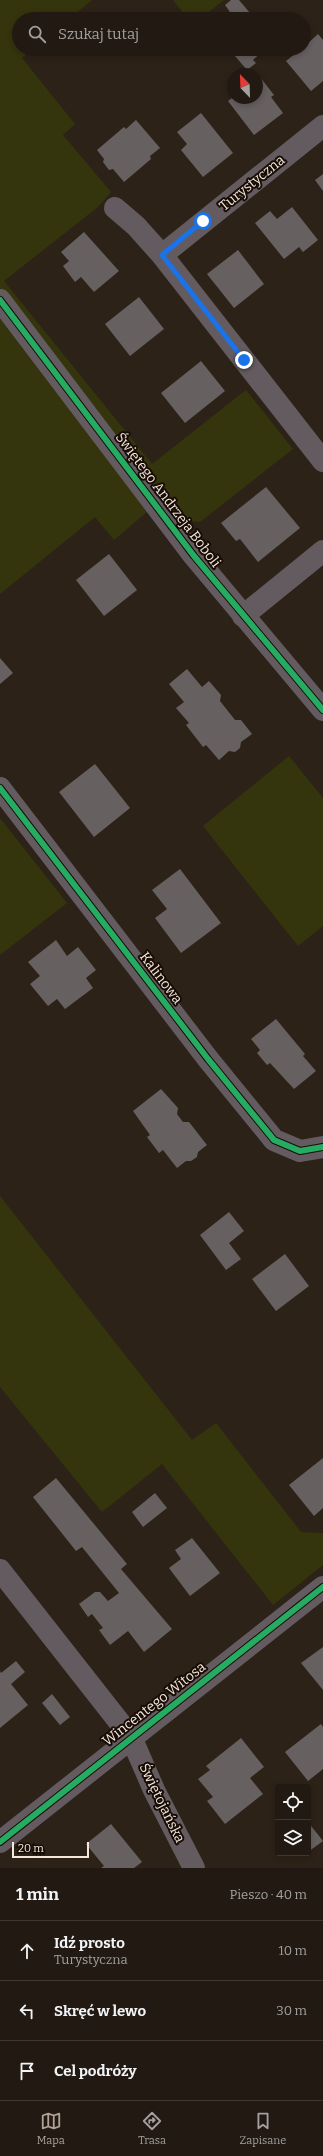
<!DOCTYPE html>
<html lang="pl">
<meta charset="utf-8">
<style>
:root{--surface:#221a12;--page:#2e2720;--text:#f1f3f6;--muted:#a2a19f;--line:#3f3832;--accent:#b0a297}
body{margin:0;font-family:Bitter,serif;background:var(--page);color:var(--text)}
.controls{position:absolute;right:12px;bottom:12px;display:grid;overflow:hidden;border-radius:4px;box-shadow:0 2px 6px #0003}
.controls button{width:36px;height:36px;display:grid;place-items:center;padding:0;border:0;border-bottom:1px solid var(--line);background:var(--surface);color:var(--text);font:20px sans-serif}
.compass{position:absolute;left:227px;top:68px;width:36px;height:36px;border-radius:50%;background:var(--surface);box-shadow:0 2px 6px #0003;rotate:337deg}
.scale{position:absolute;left:12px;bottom:10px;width:77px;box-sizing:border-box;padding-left:4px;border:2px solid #f6e7dc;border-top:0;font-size:11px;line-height:14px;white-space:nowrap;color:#f6e7dc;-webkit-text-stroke:3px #170d06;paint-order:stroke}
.stop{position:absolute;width:12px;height:12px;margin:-9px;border:3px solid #1a73e8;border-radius:50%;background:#fff}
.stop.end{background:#1a73e8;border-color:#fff;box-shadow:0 1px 4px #0008}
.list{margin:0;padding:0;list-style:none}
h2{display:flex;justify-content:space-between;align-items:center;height:52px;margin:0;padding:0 16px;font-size:17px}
h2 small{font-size:13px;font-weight:400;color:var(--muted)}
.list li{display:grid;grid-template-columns:26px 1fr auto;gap:12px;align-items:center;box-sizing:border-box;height:60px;padding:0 16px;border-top:1px solid var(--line)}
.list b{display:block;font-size:15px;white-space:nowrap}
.list p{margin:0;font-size:13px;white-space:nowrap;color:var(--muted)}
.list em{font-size:13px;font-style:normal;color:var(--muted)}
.icon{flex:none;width:22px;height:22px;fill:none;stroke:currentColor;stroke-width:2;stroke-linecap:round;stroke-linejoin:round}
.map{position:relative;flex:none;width:323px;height:1868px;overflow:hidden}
.search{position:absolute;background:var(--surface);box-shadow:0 2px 6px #0003;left:12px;right:12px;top:12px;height:44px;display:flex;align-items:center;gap:10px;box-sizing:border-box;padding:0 14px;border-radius:22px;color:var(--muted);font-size:15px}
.sheet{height:232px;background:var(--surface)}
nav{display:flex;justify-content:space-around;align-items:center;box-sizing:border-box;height:56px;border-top:1px solid var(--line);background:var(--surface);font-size:11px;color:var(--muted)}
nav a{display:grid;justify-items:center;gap:2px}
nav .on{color:var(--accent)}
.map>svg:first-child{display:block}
</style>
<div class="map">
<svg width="323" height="1868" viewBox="0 0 323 1868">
<rect width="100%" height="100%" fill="#2d2218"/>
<!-- green -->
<path fill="#34350d" d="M0 0H92L69 19H19V49H33L22 58 75 124 63 135 111 192 98 207 4 281 152 464 246 390 293 449 200 522 181 520 0 288Z
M173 0H224L200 19H188Z
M0 315 147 512 114 540 95 517 0 594Z
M289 756 323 798V926L298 946 203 826Z
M0 818 67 903 0 955Z
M0 1196 192 1440 216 1423 301 1532 323 1533V1565L273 1605 162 1464 102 1512 0 1387Z"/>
<!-- building -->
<path fill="#676061" d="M231 0H239L250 13 242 19H227L232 15 225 5Z
M318 34 323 40V81L311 91 286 61 296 53 294 49H304V42L306 45Z
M229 49H260L262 52 253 60 256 63 247 70Z
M260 77 274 95 271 97 283 113 254 135 228 101 232 98H257V79Z
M201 113 233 153 203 177 181 150 187 144 177 132Z
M136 120 160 148 150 156 151 159 124 182 113 169 109 170 103 162 104 159 97 150 124 127 126 129Z
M323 174V191L315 180Z
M292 207 318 240 303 252 299 247 284 259 255 223 270 211 277 219Z
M84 232 119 271 94 292 81 277 75 282 63 266 69 261 61 252Z
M238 250 264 284 234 308 207 274Z
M139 297 164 329 130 356 105 324Z
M201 361 225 391 185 423 161 393Z
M266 487 300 528 258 562 240 539 236 541 221 523Z
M109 554 137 590 104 616 76 580Z
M0 658 13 673 0 684Z
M187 669 202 687 209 681 221 695 220 701 235 720H241L252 734 241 742 240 748 235 752 229 751 219 760 206 745 203 747 186 725 189 723 176 708 184 702 169 684Z
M95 764 130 808 94 837 59 792Z
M180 869 221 923 181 953 155 918 167 909 152 890Z
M56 940 67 956 78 947 96 970 86 978 93 988 65 1009 57 999 48 1006 30 984 40 976 28 962Z
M276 1019 305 1054 303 1056 316 1071 294 1089 270 1063 267 1065 257 1053 260 1050 251 1039Z
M161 1089 178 1108 177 1114 183 1122H189L207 1145 198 1152 197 1157 191 1161H186L177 1168 163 1150 159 1153 147 1137 150 1135 133 1111Z
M229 1212 244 1231 229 1243 241 1259 226 1270 200 1235Z
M285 1254 309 1286 276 1311 252 1279Z
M323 1458V1508L314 1516 289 1485Z
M56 1478 127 1564 121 1569 172 1629 144 1652 128 1631 110 1645 99 1630 103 1628 92 1614 88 1617 79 1604 95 1592H100L108 1601 119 1593 82 1547 76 1551 33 1497Z
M155 1493 167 1508 143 1527 132 1512Z
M192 1538 220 1573 190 1596 169 1568 181 1559 175 1550Z
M323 1647V1690L301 1663Z
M16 1661 25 1672 11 1684 28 1705 0 1728V1671L1 1673Z
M52 1694 70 1717 60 1725 42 1703Z
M321 1724 323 1727V1769L308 1781 285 1752Z
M241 1738 264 1767 250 1778 263 1794 225 1824 207 1801 213 1797 198 1779 210 1770 206 1766Z
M308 1822 323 1841 308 1852Z
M111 1824 142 1862 134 1868H101L104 1866 86 1844Z"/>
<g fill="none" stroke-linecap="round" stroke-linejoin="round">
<!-- street -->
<path stroke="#635b5f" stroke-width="22" d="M115 208 136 226 162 255 323 461
M162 255 323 126
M0 300 194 556 323 710
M243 616 323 551
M0 788 208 1059 274 1140 300 1151 323 1147
M0 1570 131 1737 154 1790 194 1868
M0 1842 323 1587"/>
<!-- cycleway casing -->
<g stroke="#170d06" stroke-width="8">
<path id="cycleway" d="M0 300 194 556 323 710
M0 788 208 1059 274 1140 300 1151 323 1147
M0 1842 323 1587"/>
</g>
<!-- cycleway -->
<use href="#cycleway" stroke="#26ab63" stroke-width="6"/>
</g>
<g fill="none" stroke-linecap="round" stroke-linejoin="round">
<!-- route -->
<path stroke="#1a73e8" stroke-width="5" d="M203 221 162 255 244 360"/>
</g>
<g text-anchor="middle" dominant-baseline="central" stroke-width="4" stroke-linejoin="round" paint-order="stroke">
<!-- street labels -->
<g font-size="14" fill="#f6e7dc" stroke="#170d06">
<text transform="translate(252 183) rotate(-39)">Turystyczna</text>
<text transform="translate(168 500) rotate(53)">Świętego Andrzeja Boboli</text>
<text transform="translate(161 978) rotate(53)">Kalinowa</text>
<text transform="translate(154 1704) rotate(-38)">Wincentego Witosa</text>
<text transform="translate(162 1803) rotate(64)">Świętojańska</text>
</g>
</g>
</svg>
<div class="controls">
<button><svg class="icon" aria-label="locate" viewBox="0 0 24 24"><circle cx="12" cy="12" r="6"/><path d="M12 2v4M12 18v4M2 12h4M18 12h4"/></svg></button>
<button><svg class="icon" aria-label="layers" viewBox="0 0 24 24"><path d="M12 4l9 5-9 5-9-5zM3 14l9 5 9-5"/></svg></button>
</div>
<svg class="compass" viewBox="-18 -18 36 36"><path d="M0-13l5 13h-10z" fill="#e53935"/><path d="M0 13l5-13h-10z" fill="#a2a19f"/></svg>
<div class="scale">20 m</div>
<div class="stop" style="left:203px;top:221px"></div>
<div class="stop end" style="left:244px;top:360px"></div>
<div class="search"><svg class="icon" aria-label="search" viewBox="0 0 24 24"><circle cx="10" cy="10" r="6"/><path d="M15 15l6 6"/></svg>Szukaj tutaj</div>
</div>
<section class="sheet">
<h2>1 min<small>Pieszo · 40 m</small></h2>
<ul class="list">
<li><svg class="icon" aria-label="ahead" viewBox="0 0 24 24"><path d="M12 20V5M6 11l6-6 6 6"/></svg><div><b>Idź prosto</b><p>Turystyczna</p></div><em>10 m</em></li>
<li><svg class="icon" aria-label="left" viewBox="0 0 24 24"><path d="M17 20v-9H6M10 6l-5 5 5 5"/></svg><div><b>Skręć w lewo</b></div><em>30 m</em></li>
<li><svg class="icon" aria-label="arrive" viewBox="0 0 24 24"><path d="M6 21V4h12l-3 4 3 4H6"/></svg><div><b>Cel podróży</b></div></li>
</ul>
</section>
<nav>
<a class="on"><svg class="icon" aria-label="map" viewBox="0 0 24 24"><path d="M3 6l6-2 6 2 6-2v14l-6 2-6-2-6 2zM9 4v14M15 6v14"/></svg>Mapa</a>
<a><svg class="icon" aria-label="directions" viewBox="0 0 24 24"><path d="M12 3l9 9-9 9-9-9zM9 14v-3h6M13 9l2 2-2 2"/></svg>Trasa</a>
<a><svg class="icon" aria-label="saved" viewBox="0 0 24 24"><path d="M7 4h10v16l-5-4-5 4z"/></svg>Zapisane</a>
</nav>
